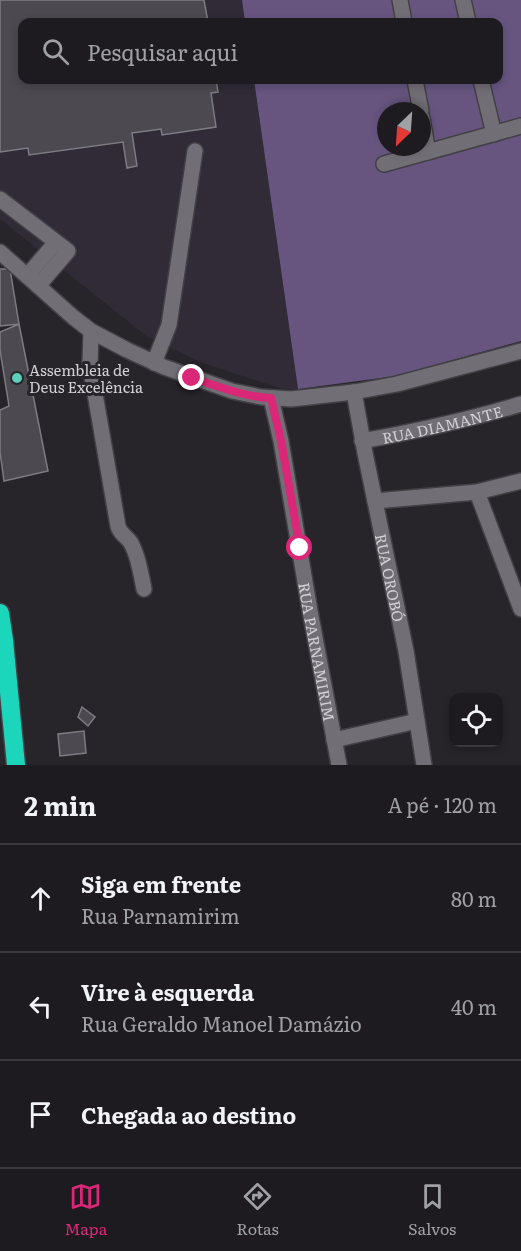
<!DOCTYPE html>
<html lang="pt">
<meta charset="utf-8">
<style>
:root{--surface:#1d1b20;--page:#2a282d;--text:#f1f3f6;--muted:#a0a1a5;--line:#3b393e;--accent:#db2777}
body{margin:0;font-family:Literata,serif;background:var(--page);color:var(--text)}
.controls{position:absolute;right:18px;bottom:18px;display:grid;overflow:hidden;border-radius:12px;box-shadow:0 3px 9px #0003}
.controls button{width:54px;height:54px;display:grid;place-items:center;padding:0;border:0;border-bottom:2px solid var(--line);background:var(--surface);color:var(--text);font:30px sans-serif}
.compass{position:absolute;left:377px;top:102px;width:54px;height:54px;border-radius:50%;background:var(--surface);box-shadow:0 3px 9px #0003;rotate:205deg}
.stop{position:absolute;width:18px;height:18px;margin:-14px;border:4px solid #db2777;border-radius:50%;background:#fff}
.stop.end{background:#db2777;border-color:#fff;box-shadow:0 2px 6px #0008}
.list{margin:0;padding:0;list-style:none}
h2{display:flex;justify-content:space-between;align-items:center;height:78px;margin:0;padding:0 24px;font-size:26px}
h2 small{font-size:20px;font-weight:400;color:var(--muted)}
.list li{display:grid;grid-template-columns:39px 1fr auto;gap:18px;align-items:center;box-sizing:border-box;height:108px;padding:0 24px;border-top:2px solid var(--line)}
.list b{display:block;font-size:22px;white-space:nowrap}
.list p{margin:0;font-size:20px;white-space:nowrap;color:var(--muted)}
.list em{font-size:20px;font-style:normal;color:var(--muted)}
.icon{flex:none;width:33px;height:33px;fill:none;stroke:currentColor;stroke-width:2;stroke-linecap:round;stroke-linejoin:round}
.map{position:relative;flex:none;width:521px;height:765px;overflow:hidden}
.search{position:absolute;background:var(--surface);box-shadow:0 3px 9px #0003;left:18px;right:18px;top:18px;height:66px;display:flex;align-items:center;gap:15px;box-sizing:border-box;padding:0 21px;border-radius:12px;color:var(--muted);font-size:22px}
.sheet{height:402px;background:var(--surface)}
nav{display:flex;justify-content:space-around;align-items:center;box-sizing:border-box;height:84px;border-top:2px solid var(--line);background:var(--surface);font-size:16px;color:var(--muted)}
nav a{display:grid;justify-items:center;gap:3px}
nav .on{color:var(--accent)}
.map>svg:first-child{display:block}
</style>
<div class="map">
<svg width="521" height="765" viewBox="0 0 521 765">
<rect width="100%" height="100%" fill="#27242a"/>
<!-- built -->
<path fill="#302b37" d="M0 0H242L245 22H22V80H254L298 389H282L200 362 146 336 0 219Z"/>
<!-- forest -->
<path fill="#675580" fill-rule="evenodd" d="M242 0H521V341L396 376 298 389 254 80H498V22H245ZM386 111H422V147H386Z"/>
<!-- building -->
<path fill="#4c4950" stroke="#7e7b83" stroke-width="1.5" d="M0 0H204L208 22H22V80H216L218 92 211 93 216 127 162 135 161 129 132 133 137 166 127 168 123 142 29 155 28 148 0 152Z
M0 269H10L19 324 0 326Z
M19 324 48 471 4 481 0 452V410L9 406 0 350V332Z
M82 707 95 717 88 726 78 717Z
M84 731 86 753 60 756 58 734Z"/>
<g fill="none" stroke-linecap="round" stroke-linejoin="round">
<!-- minor casing -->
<g stroke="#424045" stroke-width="18">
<g id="minor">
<path d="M400 0 404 22"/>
<path d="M463 0 468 22"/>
<path d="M415 80 421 111"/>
<path d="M481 80 494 134"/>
<path d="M422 118 428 152"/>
<path d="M384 164 521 126"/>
<path d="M0 199 68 251 38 286"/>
<path d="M0 252 73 317 91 331 127 350 164 367 232 391 261 397 291 399 354 392 397 384 521 351"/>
<path d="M27 276 56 242"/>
<path d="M91 331 90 365 118 526C120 535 129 537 132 545 139 558 141 575 144 589"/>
<path d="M154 363 169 325 195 151"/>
<path id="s1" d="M354 392 365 453 406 651 424 765"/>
<path id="s2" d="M271 398 281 441 310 611 339 765"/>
<path id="s3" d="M362 441C417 431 468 420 521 404"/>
<path d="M477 492 521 609"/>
<path d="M375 501 477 492 521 481"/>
<path d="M334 740 417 721"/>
</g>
</g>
<!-- highway casing -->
<g stroke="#424045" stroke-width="21">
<path id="highway" d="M0 613 4 640 16 765"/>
</g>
<!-- minor -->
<use href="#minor" stroke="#716e75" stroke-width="15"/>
<!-- highway -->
<use href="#highway" stroke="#1cd6bc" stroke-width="18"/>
</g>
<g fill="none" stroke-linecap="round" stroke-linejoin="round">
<!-- route -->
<path stroke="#db2777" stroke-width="8" d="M192 378C218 386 244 397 271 398L281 441 300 548"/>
</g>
<!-- markers -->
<circle fill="#5cceba" stroke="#27242a" stroke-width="2" cx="17" cy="378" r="6"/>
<g text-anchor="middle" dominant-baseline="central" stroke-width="6" stroke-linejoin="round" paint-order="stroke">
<!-- poi labels -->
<g font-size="15" fill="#d2d0d4" stroke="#27242a" text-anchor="start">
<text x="29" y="369">Assembleia de<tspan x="29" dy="17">Deus Excelência</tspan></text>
</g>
<!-- street labels -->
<g font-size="15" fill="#d2d0d4" stroke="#27242a">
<text stroke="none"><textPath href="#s3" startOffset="82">RUA DIAMANTE</textPath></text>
<text stroke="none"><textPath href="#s1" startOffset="189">RUA OROBÓ</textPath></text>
<text stroke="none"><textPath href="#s2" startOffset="258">RUA PARNAMIRIM</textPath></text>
</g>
</g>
</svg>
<div class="controls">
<button><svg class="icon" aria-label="locate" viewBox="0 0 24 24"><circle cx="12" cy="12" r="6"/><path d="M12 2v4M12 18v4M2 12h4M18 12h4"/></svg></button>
</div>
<svg class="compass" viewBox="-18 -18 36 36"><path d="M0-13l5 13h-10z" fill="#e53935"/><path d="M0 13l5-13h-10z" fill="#a0a1a5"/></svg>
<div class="stop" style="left:300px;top:548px"></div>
<div class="stop end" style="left:192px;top:378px"></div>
<div class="search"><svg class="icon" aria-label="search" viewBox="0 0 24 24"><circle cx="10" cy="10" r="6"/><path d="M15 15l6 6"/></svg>Pesquisar aqui</div>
</div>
<section class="sheet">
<h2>2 min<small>A pé · 120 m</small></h2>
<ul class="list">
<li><svg class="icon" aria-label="ahead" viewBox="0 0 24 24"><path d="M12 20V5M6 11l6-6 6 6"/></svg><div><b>Siga em frente</b><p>Rua Parnamirim</p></div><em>80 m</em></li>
<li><svg class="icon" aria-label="left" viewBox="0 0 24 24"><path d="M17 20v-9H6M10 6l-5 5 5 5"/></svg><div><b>Vire à esquerda</b><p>Rua Geraldo Manoel Damázio</p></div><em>40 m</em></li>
<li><svg class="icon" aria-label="arrive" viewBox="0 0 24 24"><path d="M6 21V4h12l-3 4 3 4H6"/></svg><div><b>Chegada ao destino</b></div></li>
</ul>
</section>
<nav>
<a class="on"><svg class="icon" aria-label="map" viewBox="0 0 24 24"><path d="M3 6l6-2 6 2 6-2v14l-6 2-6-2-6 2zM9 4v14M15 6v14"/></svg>Mapa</a>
<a><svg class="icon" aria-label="directions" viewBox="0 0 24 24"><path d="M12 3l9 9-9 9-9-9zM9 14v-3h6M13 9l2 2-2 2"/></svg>Rotas</a>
<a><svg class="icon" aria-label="saved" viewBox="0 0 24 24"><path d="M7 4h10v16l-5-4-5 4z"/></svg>Salvos</a>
</nav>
